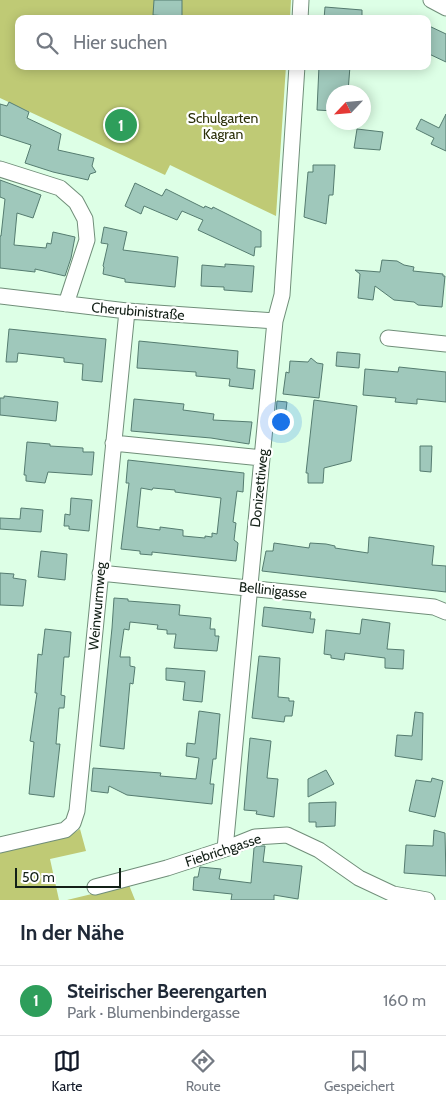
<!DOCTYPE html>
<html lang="de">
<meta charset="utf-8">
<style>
:root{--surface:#fff;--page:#f2f2f3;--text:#1f2937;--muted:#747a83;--line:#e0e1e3;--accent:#111827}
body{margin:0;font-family:Cabin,sans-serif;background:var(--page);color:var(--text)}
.compass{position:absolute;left:326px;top:85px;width:45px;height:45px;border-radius:50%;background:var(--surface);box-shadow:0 2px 12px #0003;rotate:244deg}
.scale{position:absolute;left:15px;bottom:12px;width:106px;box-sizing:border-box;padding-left:5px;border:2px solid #132017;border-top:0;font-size:14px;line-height:18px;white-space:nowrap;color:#132017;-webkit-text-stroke:4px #fff;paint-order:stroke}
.you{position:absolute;left:280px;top:421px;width:18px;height:18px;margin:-12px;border:4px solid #fff;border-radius:50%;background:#1a73e8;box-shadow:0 0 0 8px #1a73e833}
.badge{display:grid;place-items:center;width:32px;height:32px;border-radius:50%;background:var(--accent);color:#fff;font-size:16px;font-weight:700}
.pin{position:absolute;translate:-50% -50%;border:2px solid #fff;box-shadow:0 1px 5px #0006}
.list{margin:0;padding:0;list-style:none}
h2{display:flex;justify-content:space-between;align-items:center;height:65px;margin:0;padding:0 20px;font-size:21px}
h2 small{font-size:16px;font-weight:400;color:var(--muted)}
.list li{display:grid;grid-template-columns:32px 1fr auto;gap:15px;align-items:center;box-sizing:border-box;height:70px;padding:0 20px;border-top:1px solid var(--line)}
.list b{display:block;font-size:19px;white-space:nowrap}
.list p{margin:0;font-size:16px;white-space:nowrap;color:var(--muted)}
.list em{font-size:16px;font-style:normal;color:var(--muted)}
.icon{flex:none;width:28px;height:28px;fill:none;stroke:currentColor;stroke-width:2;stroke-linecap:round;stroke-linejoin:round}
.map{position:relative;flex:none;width:446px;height:900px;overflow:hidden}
.search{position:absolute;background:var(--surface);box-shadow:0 2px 12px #0003;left:15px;right:15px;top:15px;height:55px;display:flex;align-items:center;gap:12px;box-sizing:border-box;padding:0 18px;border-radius:10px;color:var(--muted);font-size:19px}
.sheet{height:135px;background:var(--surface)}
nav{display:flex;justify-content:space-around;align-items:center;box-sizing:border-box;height:70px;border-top:1px solid var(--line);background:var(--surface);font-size:14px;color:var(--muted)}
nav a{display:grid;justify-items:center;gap:2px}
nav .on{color:var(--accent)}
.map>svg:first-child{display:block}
</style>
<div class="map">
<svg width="446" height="900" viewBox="0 0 446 900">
<rect width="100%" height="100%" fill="#ddffe6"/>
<!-- green -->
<path fill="#bfca75" d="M0 0H291L290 19H19V66H286L276 216 170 165 165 175 0 98Z
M80 829 86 851 50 859 59 900H0V852L74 833Z
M129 885 135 900H67Z"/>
<!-- building -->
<path fill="#9fc8bb" stroke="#557c70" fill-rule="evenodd" d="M154 0H182V17L153 15Z
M325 7 362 10V19H324Z
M427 25 446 34V62L427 53Z
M319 66H350L348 92H334V111L317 110Z
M9 102 29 112 27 118 61 134 58 150 94 158 92 166 96 172 90 174 88 180 53 172 25 163 31 145 0 135V104L7 106Z
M446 114V151L431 144 434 138 416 129 421 119 439 128Z
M357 129 383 132 380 150 354 148Z
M313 165H335L333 195H329L326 224 304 217 308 172H313Z
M0 180 41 195 33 218 17 213 14 245 46 248 47 243 51 244 53 232 75 237 71 258 65 276 35 269V272L0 268V236H1L5 199 0 197Z
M135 183 162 196 166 189 204 208 205 206 212 209 213 207 261 231V247H255L254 256 198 230 203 220 182 211 177 220 144 206 141 214 125 206Z
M104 227 127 232 123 250 178 257 175 287 125 282V279L103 274 104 267 103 266 108 244 101 243Z
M382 260 397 261 404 265 414 267 413 271 443 274V276H445L442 307 418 305 414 302 394 300 375 286 373 300 358 298 360 274 355 270 380 272Z
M225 264 254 266 252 292 224 290V287L201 286 202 265 225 267Z
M9 329 106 339 102 382 82 380 83 364 64 362V358L18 353 17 362H6Z
M139 341 238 351 237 368 255 370 253 389 229 386 230 379 196 376V372L137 368Z
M337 352 360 354 359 368 336 366Z
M311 358 317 363 323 364 319 398 283 394 286 372 289 373 290 361 308 362Z
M399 367 446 372V402L417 399V404L395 402 396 398 363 395 365 369 398 372Z
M4 396 58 402 56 421 0 415V398H4Z
M134 399 184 404 183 410 214 414 213 420 252 422 249 444 211 438 131 431Z
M314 400 357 406 351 461 324 468 323 483H308V473H306Z
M277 401 287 402 284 426 275 425Z
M27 442 50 444V446L83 448V452H94L92 475 48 472 45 483 26 481V475H24Z
M420 446H432L431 472 420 471Z
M128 460 244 473 243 492 237 491 233 522 236 523 234 540 238 543 236 561 152 552V555L140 554V551L121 549 129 483H126ZM141 488 152 490 153 488 175 490V492L221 498 217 534 212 533V537L205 536V538L183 536V530L160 527V530L137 527Z
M71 498 92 500 89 531 69 529V526H64L65 514 70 515Z
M21 508 43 510 41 532 0 529V518L20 519Z
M369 537 434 546 432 565 446 566V592L262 571 266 551H273L274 543 309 548 310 543 326 544 335 546V548L368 553Z
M41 551 67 554 65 580 38 577Z
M0 573 14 574 13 578 26 580 23 606 0 605Z
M114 598 128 599V601L180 605 179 615 211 618 210 629H215V636H219L217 651 174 648 176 634H167V630L157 629 158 625 130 622 129 630 124 629 120 657H130V666L135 667 133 684 130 683 124 749 100 746 112 628Z
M264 607 311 612 310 619H315L313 633 262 626Z
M362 619 390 623 387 649 404 650 403 669 385 668V658L345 653 344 660 331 658V655L324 654 326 630 360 634Z
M45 629 71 632 69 657H64L61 695 65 696 64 708H59L56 744H60L54 797 29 794 34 742 30 741 37 693H35L38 654 42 655Z
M259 656 280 658 278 697 289 698V701H294L292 716H285L284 722 252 718Z
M166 668 205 671 202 702 183 700 185 682 166 680Z
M199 711 220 714 216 759H213L210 784H214L212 804 127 795 109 786 108 793 91 791 93 768 161 773 160 776 196 779 199 758 186 756 187 743 195 744Z
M415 712 423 713 422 760 395 756 397 735 412 736Z
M250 738 271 741 267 778 278 779 274 817 256 814 257 811 244 810Z
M326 770 334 784 308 797V779Z
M432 778 443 781 435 817 409 811 416 780 431 782Z
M336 802 335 826 316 827V822H309V803Z
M434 830 445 833 446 876 404 873 406 845 433 846Z
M257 846H265L263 862 302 866 298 899 274 895V900H231L232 894 193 890 194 877H198L200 867 221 869 219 879 251 883 254 848Z"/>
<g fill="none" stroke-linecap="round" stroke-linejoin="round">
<!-- minor casing -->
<g stroke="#708e79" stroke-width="17">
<path id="minor" d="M431 0 446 8
M300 19 301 0
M0 169 60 188 76 202 85 219 87 240 66 304
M0 296 127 311 275 321
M388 338 446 344
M113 443 262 458
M100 573 434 607 446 612
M0 845 65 830 73 823 77 811 127 311
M225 849 275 321 282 295 297 66
M95 887 167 868 225 849 255 837 287 835 319 850 359 878 393 894 427 900"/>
</g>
<!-- minor -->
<use href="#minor" stroke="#fff" stroke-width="15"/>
</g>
<g text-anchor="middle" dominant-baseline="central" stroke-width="4.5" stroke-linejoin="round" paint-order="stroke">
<!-- park labels -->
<g font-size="14" fill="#2c3009" stroke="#fff">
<text x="223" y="118">Schulgarten<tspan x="223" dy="16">Kagran</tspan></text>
</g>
<!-- street labels -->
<g font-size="14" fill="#132017" stroke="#fff">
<text transform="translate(138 311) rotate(5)">Cherubinistraße</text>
<text transform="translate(259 488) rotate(-84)">Donizettiweg</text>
<text transform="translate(273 590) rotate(6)">Bellinigasse</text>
<text transform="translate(97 606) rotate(-85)">Weinwurmweg</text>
<text transform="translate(223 850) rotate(-18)">Fiebrichgasse</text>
</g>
</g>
</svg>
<svg class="compass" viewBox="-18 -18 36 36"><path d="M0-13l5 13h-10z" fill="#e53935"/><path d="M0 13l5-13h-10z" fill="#747a83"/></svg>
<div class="scale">50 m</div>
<div class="you"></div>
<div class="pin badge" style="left:121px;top:125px;background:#2e9e5b">1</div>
<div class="search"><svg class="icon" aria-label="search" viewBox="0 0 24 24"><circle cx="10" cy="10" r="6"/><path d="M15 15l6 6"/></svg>Hier suchen</div>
</div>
<section class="sheet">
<h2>In der Nähe<small></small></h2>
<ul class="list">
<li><span class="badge" style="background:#2e9e5b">1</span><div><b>Steirischer Beerengarten</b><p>Park · Blumenbindergasse</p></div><em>160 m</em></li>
</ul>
</section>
<nav>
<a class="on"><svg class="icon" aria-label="map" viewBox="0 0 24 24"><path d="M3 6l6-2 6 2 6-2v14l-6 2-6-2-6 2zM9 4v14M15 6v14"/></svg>Karte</a>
<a><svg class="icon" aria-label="directions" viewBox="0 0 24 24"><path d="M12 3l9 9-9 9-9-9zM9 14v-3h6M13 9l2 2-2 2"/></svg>Route</a>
<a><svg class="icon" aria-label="saved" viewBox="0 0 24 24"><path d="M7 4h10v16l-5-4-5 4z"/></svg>Gespeichert</a>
</nav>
